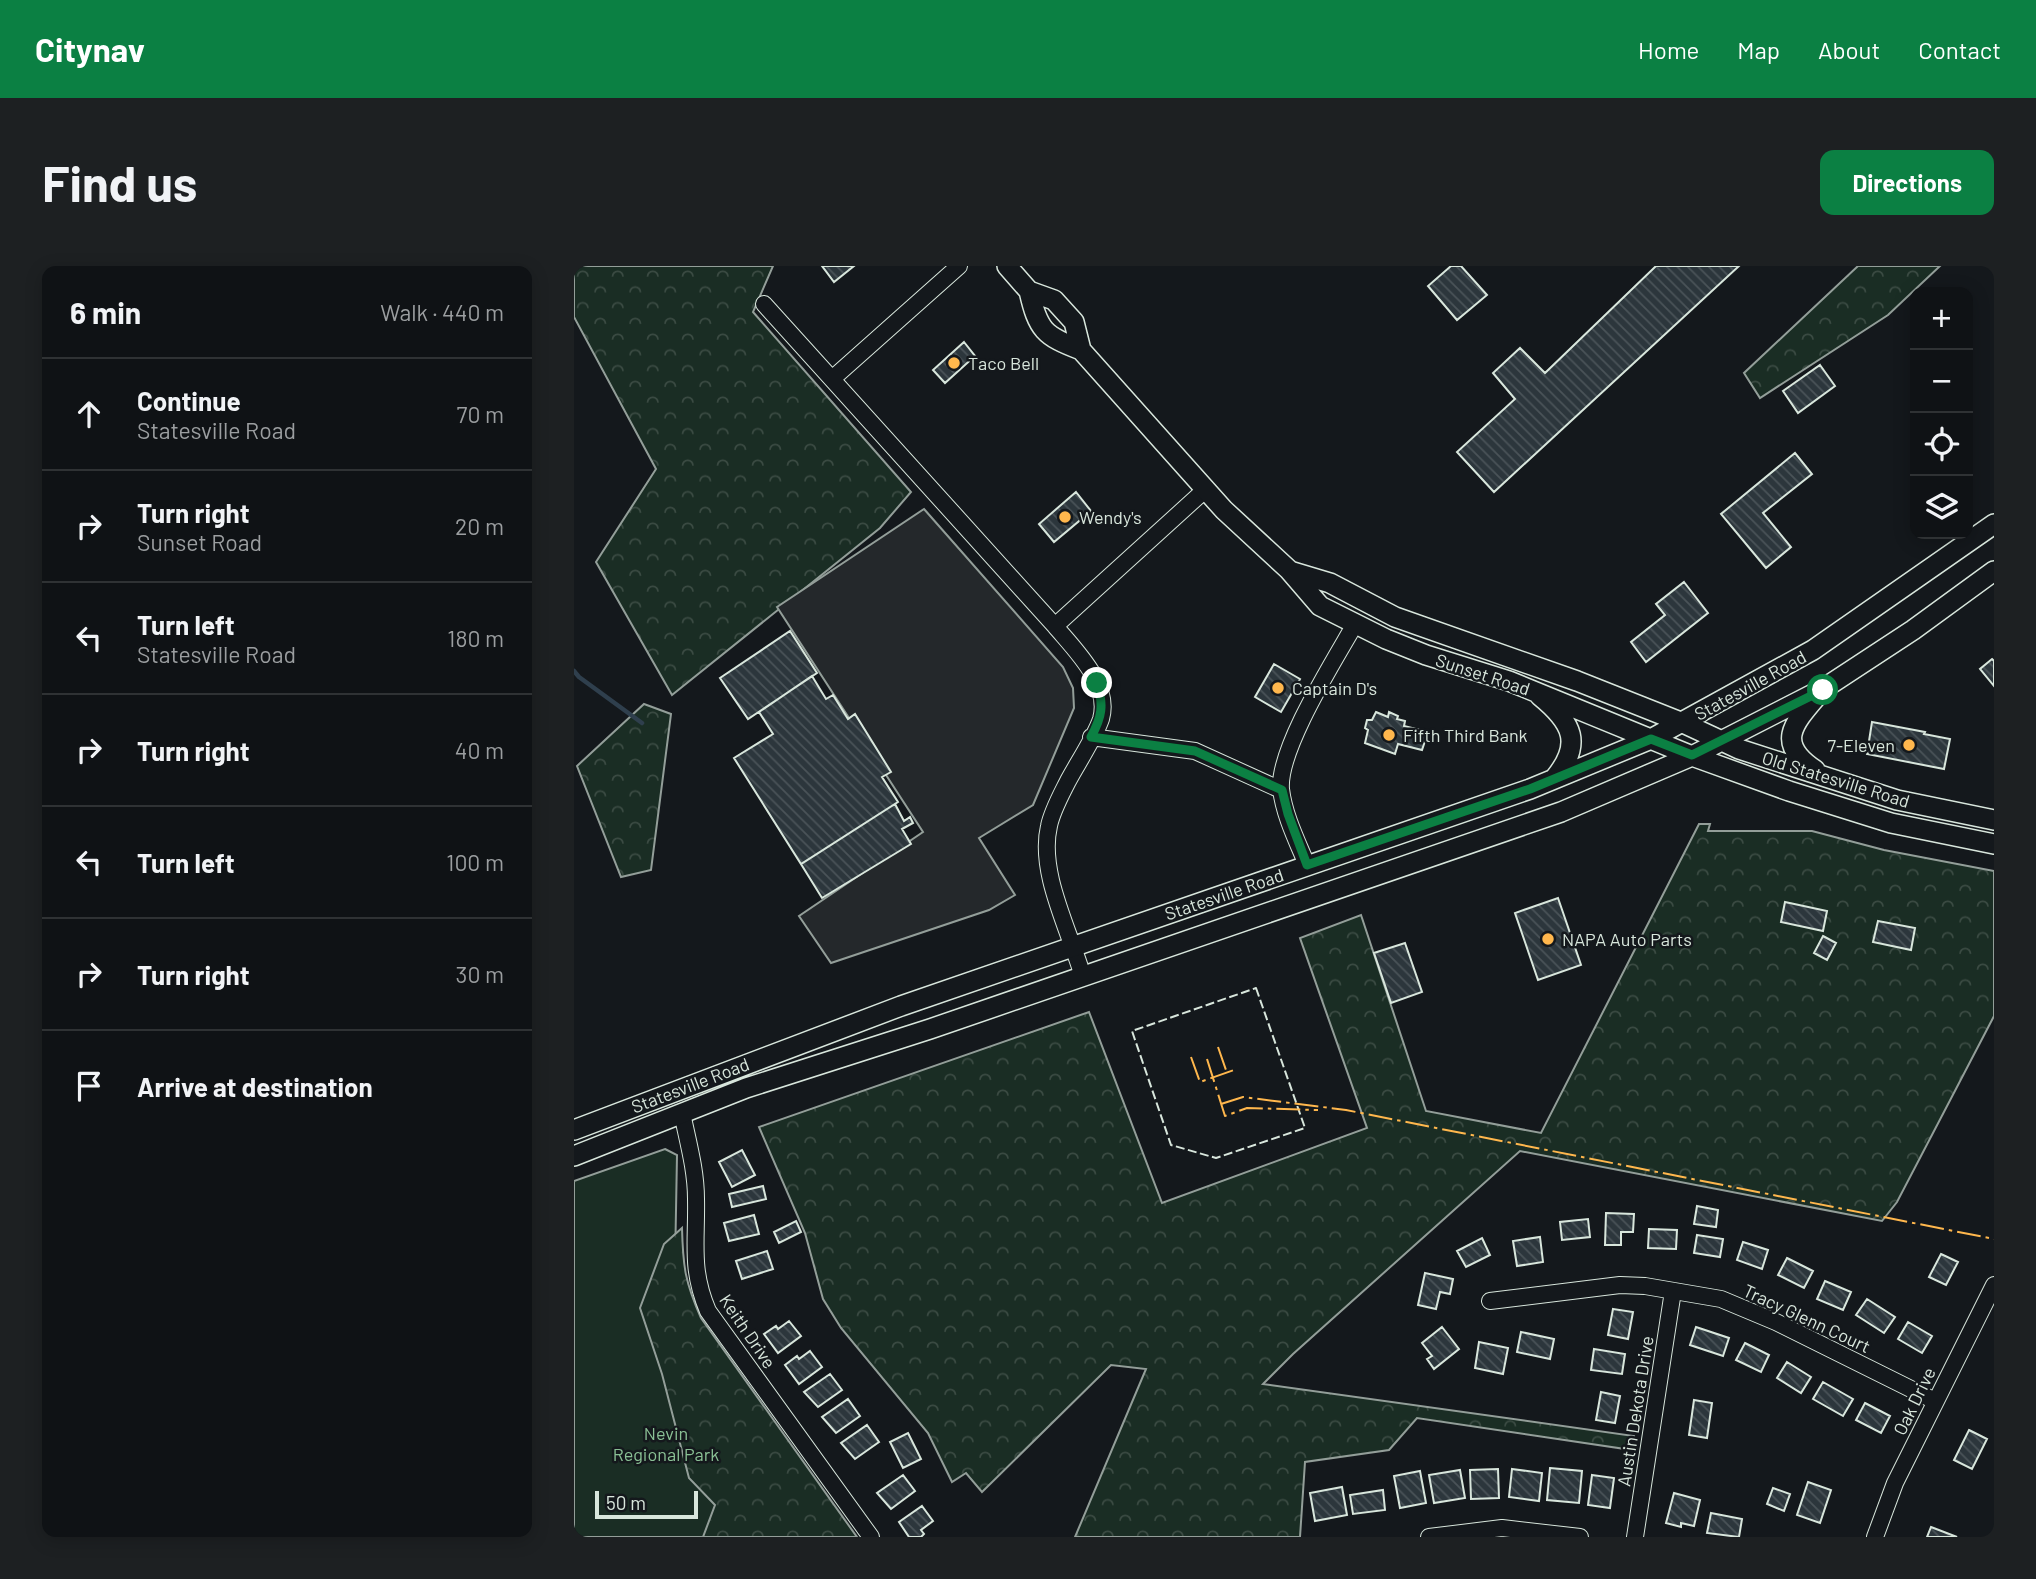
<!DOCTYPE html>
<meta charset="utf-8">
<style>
:root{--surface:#0f1215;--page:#1d2022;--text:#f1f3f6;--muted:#9b9ea0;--line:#2f3234;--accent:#0b8043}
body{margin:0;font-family:Barlow,sans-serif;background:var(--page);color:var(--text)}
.controls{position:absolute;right:21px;top:21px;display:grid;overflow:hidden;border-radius:14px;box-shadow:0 4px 18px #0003}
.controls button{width:63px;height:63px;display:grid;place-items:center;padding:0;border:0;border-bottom:2px solid var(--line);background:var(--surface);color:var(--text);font:35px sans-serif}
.scale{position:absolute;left:21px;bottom:18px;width:103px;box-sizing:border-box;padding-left:7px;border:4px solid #d8e6dc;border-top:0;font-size:19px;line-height:24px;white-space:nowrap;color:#d8e6dc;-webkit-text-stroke:5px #14181c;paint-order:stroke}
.stop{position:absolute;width:21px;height:21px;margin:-16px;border:5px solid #0b8043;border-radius:50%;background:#fff}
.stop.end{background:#0b8043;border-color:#fff;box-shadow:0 2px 7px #0008}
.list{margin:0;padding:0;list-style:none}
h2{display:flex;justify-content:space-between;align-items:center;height:91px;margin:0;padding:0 28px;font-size:30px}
h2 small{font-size:23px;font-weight:400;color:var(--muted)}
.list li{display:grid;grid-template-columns:46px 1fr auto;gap:21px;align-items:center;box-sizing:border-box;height:112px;padding:0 28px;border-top:2px solid var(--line)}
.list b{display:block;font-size:26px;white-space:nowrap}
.list p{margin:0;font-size:23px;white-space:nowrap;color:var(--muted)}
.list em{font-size:23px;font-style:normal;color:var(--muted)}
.icon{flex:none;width:38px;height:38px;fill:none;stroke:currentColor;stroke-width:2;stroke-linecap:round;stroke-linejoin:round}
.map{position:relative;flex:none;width:1420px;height:1271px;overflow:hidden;border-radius:14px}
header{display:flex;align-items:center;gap:42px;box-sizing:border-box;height:98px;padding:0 35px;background:var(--accent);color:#fff}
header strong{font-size:33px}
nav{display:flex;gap:38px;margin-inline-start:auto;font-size:24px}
.intro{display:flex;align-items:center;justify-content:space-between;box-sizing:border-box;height:168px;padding:0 42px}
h1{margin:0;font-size:49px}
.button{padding:18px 32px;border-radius:14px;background:var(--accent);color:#fff;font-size:24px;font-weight:700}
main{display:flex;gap:42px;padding:0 42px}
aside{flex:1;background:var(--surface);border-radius:14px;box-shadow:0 4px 18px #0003}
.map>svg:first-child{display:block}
</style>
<header>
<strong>Citynav</strong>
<nav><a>Home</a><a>Map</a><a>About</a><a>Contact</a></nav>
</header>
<div class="intro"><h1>Find us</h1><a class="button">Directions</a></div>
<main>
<aside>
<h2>6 min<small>Walk · 440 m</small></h2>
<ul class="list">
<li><svg class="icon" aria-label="ahead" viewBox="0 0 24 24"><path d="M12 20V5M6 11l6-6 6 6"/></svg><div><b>Continue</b><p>Statesville Road</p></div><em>70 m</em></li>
<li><svg class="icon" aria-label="right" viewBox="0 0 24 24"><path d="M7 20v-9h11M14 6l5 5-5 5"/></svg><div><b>Turn right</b><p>Sunset Road</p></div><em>20 m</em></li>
<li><svg class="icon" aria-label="left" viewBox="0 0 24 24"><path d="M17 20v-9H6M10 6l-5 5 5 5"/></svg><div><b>Turn left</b><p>Statesville Road</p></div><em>180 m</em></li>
<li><svg class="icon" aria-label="right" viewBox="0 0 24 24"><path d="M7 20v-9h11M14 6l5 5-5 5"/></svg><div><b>Turn right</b></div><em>40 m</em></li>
<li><svg class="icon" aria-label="left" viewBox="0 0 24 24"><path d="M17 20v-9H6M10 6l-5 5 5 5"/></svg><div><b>Turn left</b></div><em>100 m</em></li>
<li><svg class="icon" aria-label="right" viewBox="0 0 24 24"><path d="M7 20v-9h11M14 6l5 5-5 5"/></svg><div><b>Turn right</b></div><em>30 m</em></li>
<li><svg class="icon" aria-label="arrive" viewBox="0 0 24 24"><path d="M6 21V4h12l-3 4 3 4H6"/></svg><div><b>Arrive at destination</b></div></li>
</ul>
</aside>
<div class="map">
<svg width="1420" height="1271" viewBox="0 0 1420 1271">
<defs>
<pattern id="forest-crowns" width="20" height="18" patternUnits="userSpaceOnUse" patternTransform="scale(1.75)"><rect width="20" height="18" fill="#1a2d24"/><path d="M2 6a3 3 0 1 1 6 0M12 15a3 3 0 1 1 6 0" fill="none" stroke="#3b4b43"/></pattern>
<pattern id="building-back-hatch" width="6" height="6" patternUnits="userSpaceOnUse" patternTransform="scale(1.75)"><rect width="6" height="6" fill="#2c363c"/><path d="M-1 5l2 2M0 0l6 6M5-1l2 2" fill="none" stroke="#4a5358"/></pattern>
</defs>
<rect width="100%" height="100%" fill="#14181c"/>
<!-- green -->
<path fill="#1a2d24" stroke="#939e99" stroke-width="2" d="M91 883 103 889 101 1000 105 1025 274 1271H0V915Z"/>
<!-- forest -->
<path fill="url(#forest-crowns)" stroke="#939e99" stroke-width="2" d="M0 0H199L179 46 337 226 306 262 98 429 22 296 82 203 0 51Z
M1284 0H1366L1314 49 1186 132 1170 107Z
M70 438 97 448 77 604 47 611 3 500Z
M1125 558H1136L1134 565H1238L1310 584 1420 605V750L1323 936 1308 955 946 885 719 1088 689 1118 1060 1170 1058 1184 843 1152 815 1184 731 1196 726 1271H501L572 1103 537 1099 408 1226 392 1207 378 1216 354 1167 267 1062 249 1033 231 967 185 861 515 746 588 937 793 862 726 672 787 649 852 845 967 867Z
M108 962C109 1001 111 1016 127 1052L283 1271H129L141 1239 115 1212 88 1108 66 1042 90 978Z"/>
<!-- parking -->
<path fill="#24282b" stroke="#939e99" stroke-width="2" d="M350 243 489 401 499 422 500 442 459 539 405 572 441 629 415 644 257 697 225 650 349 566 203 341Z"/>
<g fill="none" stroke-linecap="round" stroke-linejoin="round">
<!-- stream -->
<path stroke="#2f3f4d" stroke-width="4.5" d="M0 405 5 411 68 457"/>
</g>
<!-- building -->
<path fill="url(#building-back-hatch)" stroke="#d8e6dc" stroke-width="2" d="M248 0H280L260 16Z
M877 0H887L913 29 883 54 854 20Z
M1082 0H1165L920 226 883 186 941 133 919 107 946 82 971 107Z
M390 76 401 90 371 117 359 104Z
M1246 99 1261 120 1224 147 1209 125Z
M1221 187 1238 208 1189 247 1217 281 1192 302 1147 248Z
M502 226 517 245 480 276 465 258Z
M1110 316 1134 347 1072 396 1057 376 1091 349 1082 338Z
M216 365 243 407 174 453 146 412Z
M1418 393 1420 395V420L1406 403Z
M700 398 726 413 707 446 681 431Z
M238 410 252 433 259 429 274 453 281 448 317 506 308 511 324 536 227 598 160 492 199 468 185 446Z
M802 446 814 451 815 446 824 450 823 453 831 455 830 460 854 466 848 484 824 478 821 488 791 477 794 464 791 462 793 454H798Z
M1298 456 1351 466 1350 468 1376 473 1370 503 1293 488Z
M321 538 330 555 336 551 339 557 328 563 337 578 248 632 227 598Z
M984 632 1007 699 964 714 941 647Z
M1211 636 1253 645 1249 665 1207 656Z
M1304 655 1341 662 1337 684 1299 676Z
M1249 670 1262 677 1253 694 1240 687Z
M831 677 848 726 817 737 800 687Z
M168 884 181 909 158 921 145 896Z
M189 920 192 933 158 941 155 928Z
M1123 940 1144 944 1142 961 1120 958Z
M1032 947 1060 948 1059 966H1047V979H1031Z
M180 949 185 968 155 975 150 957Z
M1014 953 1016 971 988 974 986 956Z
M222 955 227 966 205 977 200 966Z
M1075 963 1103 964 1102 983 1074 982Z
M1123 969 1149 973 1146 991 1120 987Z
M966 971 969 996 943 1000 939 975Z
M908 972 916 989 892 1001 883 985Z
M1169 976 1194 984 1188 1003 1163 994Z
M193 985 199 1003 168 1013 162 995Z
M1367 988 1384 996 1372 1019 1355 1011Z
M1213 992 1239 1005 1230 1022 1204 1009Z
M851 1007 879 1013 876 1028 866 1026 862 1043 844 1039Z
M1251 1015 1277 1026 1269 1044 1243 1033Z
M1293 1033 1321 1051 1310 1067 1282 1049Z
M1039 1043 1059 1046 1054 1073 1034 1069Z
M215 1055 227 1070 204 1087 190 1068 202 1060 204 1063Z
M1334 1056 1358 1070 1348 1087 1324 1073Z
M868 1061 885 1083 860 1103 853 1093 858 1090 848 1077Z
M1122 1061 1155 1072 1149 1090 1116 1079Z
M947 1066 980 1073 976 1093 943 1086Z
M905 1076 934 1082 929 1108 901 1102Z
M1171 1077 1195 1089 1187 1106 1162 1094Z
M1020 1083 1051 1088 1048 1108 1017 1104Z
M236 1085 248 1101 225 1118 211 1099 223 1090 225 1093Z
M1213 1096 1237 1111 1227 1127 1203 1112Z
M256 1108 268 1124 244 1141 230 1126Z
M1249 1116 1279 1133 1269 1150 1239 1133Z
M1027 1126 1046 1130 1041 1157 1022 1154Z
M274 1133 286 1150 262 1167 248 1151Z
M1120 1134 1138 1137 1133 1172 1115 1169Z
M1291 1137 1316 1150 1307 1167 1282 1154Z
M293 1159 305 1176 281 1193 267 1177Z
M1395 1164 1413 1173 1398 1203 1380 1194Z
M334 1167 347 1193 329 1202 316 1176Z
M976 1202 1008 1205 1005 1237 973 1234Z
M924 1203 925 1232 897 1233 896 1204Z
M938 1203 968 1207 965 1235 935 1231Z
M886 1204 891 1232 860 1237 855 1209Z
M846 1205 852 1237 826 1242 820 1210Z
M329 1209 341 1225 317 1243 303 1227Z
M1018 1209 1040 1212 1036 1242 1014 1239Z
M1234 1216 1257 1224 1246 1257 1223 1249Z
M768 1221 773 1249 741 1255 736 1227Z
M1199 1222 1216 1228 1210 1245 1193 1238Z
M809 1224 811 1244 779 1248 776 1229Z
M1100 1227 1126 1234 1120 1260 1107 1257V1261L1092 1257Z
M348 1240 359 1255 347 1264 350 1268 347 1271H335L325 1256Z
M1137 1247 1168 1253 1165 1271 1133 1267Z
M1357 1261 1383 1271H1353Z"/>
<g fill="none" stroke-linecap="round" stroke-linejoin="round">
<!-- minor casing -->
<g stroke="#d8e6dc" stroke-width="18">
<path id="minor" d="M190 38 481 360C501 384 537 418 527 453 521 471 503 498 494 515 487 529 478 545 475 560 464 607 496 665 509 711
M258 113 385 0
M481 360 632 223
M517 471 621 485 707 524
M733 599C723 575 710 549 707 523 704 483 760 395 781 358
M108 847C114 876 122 904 122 933 123 976 116 1003 134 1045L297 1271
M916 1035 1046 1019 1071 1020 1147 1033 1202 1056 1361 1135
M855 1271 928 1262 1006 1271
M1061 1271 1099 1025
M1301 1271 1321 1217 1420 1019"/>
</g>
<!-- major casing -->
<g stroke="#d8e6dc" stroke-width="22">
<path id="major" d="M433 0 455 25 480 34 500 56 507 84 650 244 715 304 746 340 812 373 852 389 935 415 1118 490 1215 525 1317 557 1420 578
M455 25C464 64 470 70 507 84
M716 305 756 317 821 351 1003 415 1109 457 1165 483 1323 534 1420 554
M966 430C999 457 1009 478 980 513
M1241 504C1202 478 1218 459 1243 430
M0 864 327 740 956 523 1077 473 1239 384 1420 258
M0 890 172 822 356 763 987 546 1118 490 1249 423 1339 364 1420 305"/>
</g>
<!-- minor -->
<use href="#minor" stroke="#14181c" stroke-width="16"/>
<!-- major -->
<use href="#major" stroke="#14181c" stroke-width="19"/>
<!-- fence -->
<path stroke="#d8e6dc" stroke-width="2" stroke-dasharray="9 3.5" stroke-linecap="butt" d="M682 722 731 862 642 892 597 879 558 765Z"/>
<!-- power -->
<path stroke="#ffb74d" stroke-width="2" stroke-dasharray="24 5 3.5 5" stroke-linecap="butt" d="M644 781 653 807
M617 791 626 816 660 804
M633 793 651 850 673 842 744 844
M647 838 669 831 772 844 1420 973"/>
</g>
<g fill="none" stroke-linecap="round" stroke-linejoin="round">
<!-- route -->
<path stroke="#0b8043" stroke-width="9" d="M523 417C530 439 528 451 517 471L621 485 708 524 714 548 733 599 956 523 1077 473 1118 489 1249 424"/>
</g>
<!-- markers -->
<g fill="#ffb74d" stroke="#14181c" stroke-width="2.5">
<circle cx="380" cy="97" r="7"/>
<circle cx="491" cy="251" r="7"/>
<circle cx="704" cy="422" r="7"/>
<circle cx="815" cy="469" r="7"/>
<circle cx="1335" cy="479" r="7"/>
<circle cx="974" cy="673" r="7"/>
</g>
<g text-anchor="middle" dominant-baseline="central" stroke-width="5" stroke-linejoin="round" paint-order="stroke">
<!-- poi labels -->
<g font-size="18" fill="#d8e6dc" stroke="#14181c" text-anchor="start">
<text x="394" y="97">Taco Bell</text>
<text x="505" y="251">Wendy's</text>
<text x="718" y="422">Captain D's</text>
<text x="829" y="469">Fifth Third Bank</text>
<text x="1321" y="479" text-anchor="end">7-Eleven</text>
<text x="988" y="673">NAPA Auto Parts</text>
</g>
<!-- street labels -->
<g font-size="18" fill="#d8e6dc" stroke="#14181c">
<text transform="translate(909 408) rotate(18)">Sunset Road</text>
<text transform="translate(1176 419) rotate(-29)">Statesville Road</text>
<text transform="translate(1262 513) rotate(17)">Old Statesville Road</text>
<text transform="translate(650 628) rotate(-19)">Statesville Road</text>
<text transform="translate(116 819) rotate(-21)">Statesville Road</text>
<text transform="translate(1233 1052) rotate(25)">Tracy Glenn Court</text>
<text transform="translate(174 1065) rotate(56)">Keith Drive</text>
<text transform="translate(1340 1135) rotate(-64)">Oak Drive</text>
<text transform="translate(1061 1145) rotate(-81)">Austin Dekota Drive</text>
</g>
<!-- park labels -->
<g font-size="18" fill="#8ac095" stroke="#14181c">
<text x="92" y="1167">Nevin<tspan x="92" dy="21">Regional Park</tspan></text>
</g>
</g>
</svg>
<div class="controls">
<button>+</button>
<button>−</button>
<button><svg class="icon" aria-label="locate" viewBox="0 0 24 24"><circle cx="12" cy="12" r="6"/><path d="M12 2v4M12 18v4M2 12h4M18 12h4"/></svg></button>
<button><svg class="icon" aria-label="layers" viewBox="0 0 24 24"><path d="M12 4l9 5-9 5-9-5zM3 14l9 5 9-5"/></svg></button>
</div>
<div class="scale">50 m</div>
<div class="stop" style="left:1249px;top:424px"></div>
<div class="stop end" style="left:523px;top:417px"></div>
</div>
</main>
